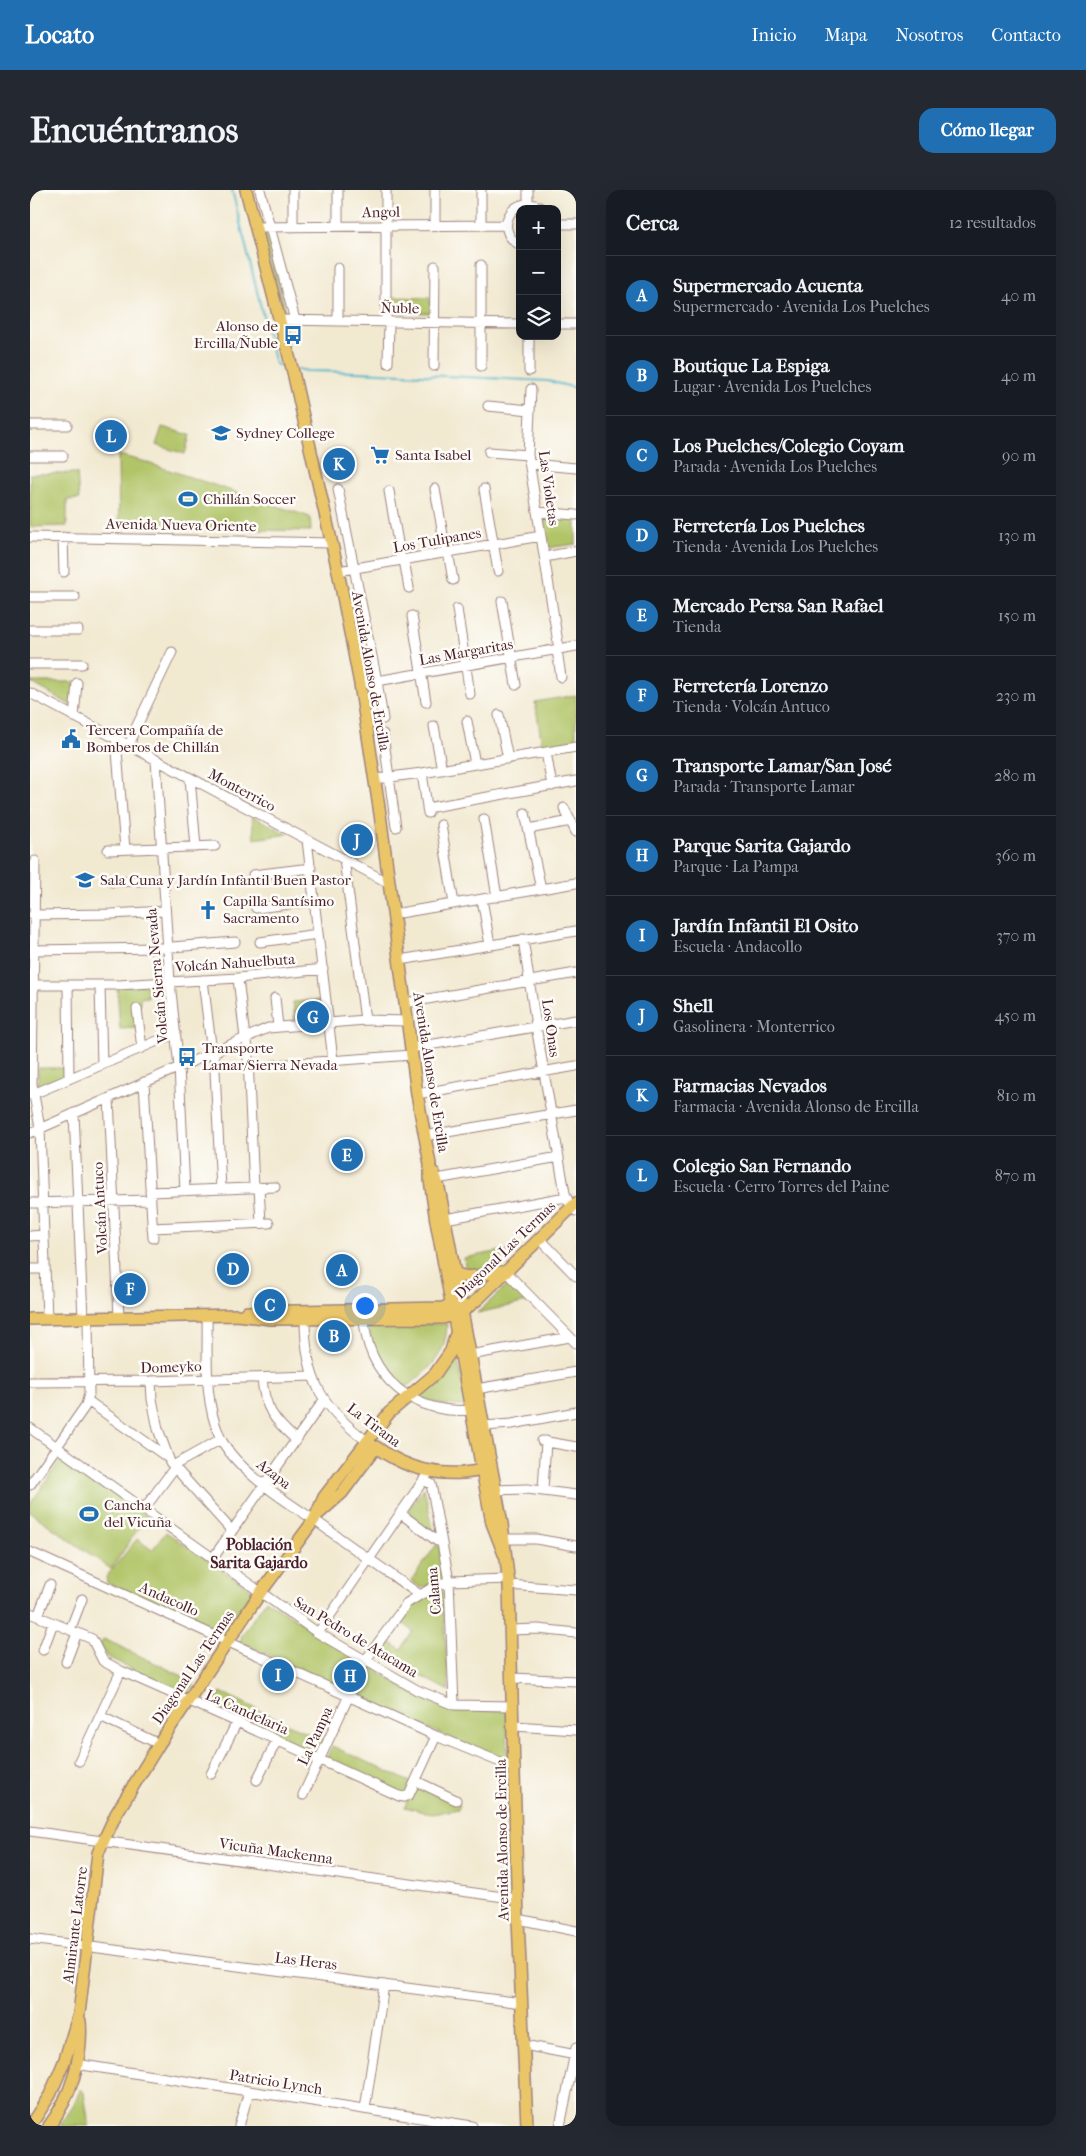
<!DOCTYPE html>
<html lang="es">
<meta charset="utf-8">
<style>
:root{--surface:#171b24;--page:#242831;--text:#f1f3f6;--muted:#9ea1a6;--line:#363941;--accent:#1f6fb2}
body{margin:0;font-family:"IM FELL French Canon",serif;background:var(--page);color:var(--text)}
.controls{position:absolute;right:15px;top:15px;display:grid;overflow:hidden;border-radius:10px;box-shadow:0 5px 20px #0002}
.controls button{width:45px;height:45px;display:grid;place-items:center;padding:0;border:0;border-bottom:1px solid var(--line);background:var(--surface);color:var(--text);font:25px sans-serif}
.you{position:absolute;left:334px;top:1115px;width:18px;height:18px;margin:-12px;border:4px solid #fff;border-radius:50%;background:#1a73e8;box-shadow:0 0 0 8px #1a73e833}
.badge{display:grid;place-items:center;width:32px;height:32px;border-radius:50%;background:var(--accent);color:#fff;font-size:16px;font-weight:700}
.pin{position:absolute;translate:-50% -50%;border:2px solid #fff;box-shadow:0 1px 5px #0006}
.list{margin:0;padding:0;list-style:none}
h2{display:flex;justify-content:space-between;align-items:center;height:65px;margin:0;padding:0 20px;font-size:21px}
h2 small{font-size:16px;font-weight:400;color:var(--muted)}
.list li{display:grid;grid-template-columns:32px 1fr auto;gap:15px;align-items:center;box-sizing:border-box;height:80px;padding:0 20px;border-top:1px solid var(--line)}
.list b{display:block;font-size:19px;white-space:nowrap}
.list p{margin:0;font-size:16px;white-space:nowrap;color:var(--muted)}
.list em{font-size:16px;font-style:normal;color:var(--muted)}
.icon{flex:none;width:28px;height:28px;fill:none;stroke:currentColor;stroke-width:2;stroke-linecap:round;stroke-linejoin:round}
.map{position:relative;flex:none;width:546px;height:1936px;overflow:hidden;border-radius:15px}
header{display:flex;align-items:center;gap:30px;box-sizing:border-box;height:70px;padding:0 25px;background:var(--accent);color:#fff}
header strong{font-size:24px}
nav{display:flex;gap:28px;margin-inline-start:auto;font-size:18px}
.intro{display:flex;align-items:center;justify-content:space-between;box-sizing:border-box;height:120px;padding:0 30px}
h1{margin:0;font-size:35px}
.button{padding:12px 22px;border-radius:15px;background:var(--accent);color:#fff;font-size:18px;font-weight:700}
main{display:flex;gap:30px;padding:0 30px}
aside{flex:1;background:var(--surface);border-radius:15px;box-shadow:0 5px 20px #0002}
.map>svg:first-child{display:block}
</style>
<header>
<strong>Locato</strong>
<nav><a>Inicio</a><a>Mapa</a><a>Nosotros</a><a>Contacto</a></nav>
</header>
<div class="intro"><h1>Encuéntranos</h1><a class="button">Cómo llegar</a></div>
<main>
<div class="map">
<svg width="546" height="1936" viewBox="0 0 546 1936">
<rect width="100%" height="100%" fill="#fdfcf7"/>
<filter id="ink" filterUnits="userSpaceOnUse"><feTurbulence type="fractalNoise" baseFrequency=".02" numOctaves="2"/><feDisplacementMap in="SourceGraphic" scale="10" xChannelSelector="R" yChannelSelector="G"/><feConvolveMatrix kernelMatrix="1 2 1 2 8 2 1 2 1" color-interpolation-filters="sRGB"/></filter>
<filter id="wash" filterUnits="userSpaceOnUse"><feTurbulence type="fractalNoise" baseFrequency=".0096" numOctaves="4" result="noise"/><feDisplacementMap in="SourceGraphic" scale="20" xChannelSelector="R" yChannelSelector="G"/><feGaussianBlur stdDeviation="1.12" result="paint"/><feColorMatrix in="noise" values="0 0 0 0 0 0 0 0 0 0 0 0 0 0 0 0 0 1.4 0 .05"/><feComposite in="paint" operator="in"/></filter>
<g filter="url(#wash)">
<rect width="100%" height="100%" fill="#f2e9d1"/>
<!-- green -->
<path fill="#b1c568" stroke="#7e724a" d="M233 44H237L256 121H254L236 59Z
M361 107 400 108V123L361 122Z
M132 237 160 245 155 264 126 255Z
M88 265 112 271 280 327 281 341 89 337Z
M47 283 49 309 37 310V336L0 337V284Z
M512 325 546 328V354L517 358Z
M0 492H45L44 517Z
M546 505V554L513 560 505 512Z
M222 626 258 644 224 649Z
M117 795 118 807 110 808V816L105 817 106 838 90 839 87 797Z
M292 810 293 828 265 830 263 812Z
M8 878H35V885L8 896Z
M476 1060 477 1063 462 1078 436 1083 434 1068Z
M482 1091 502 1111 447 1123Z
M417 1134C416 1167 399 1180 375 1198L372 1197C354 1179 341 1161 339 1135Z
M423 1163 427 1166 436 1212 434 1216 414 1215 388 1207Z
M33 1267 117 1326 81 1379 0 1322V1314Z
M394 1298 405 1347 376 1323Z
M136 1342 222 1400 223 1405 198 1440 190 1443 77 1393 76 1387 107 1349 122 1360Z
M407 1354 409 1356 414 1390 391 1398 381 1391Z
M412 1399 419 1501 347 1463 356 1449 371 1460 383 1441 370 1431C382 1416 394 1406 412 1399Z
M236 1410 384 1504 425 1520 477 1521 478 1572 397 1538 210 1452 212 1445Z
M74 1449 165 1492 156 1506 147 1502 76 1466 70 1454Z
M191 1502 294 1551 287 1566 180 1517Z
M302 1556 430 1615 428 1619 402 1624 375 1617 377 1611 294 1573Z
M50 1900H52L54 1903 59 1936H30L42 1918Z"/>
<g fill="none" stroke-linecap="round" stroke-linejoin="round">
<!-- stream -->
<path stroke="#4bb4c9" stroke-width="2" d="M202 0 245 174 258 177
M268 179 277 181 328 182 518 191 546 198"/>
</g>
</g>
<g filter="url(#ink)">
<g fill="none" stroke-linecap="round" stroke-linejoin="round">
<!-- minor casing -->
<g stroke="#9e847e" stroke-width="11">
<path id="minor" d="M230 0 265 130
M263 0V37
M405 0V35
M451 0V35
M498 0V13
M527 34H546
M308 36V0
M225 37 476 35
M490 55C460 39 486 0 512 19
M308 78V131
M250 130 490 134
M356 132V0
M527 134H546
M499 146V181
M358 173 359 132
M404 176 405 76
M451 176V75
M501 199 498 265 529 459
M458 216 500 220
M0 235H37
M459 262 498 265
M0 266H33
M500 274 546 278
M308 299 347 491 353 529
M405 299 416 362
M454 299 468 381
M359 301 371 370
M507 322 546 325
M0 347 302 353
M33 347 34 382
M418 362 423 390
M515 367 546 361
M374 370 379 398
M308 381 511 346
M0 407H45
M472 411 486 495
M427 419 440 504
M382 426 396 512
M0 440H48
M527 460 531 487
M0 474H52
M330 494 546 456
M0 503 359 693
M469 525 478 569
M44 527 47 493
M437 531 445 574
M404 536 412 580
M353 544 366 637
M86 549 95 659
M100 557 102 546 142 462
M516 562 522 596
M126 570 140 792 149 877 155 1001
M392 583 398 623
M160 588 166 657
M345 589 392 583 546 557
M397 618 546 591
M534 618 546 642
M495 623 511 699
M454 629 467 707
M411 635 424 714
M498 639 541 631
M277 650 303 870
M78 660 185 656
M314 669 335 830
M5 671 2 894 10 938 17 1129
M223 685 281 678
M82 692 133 690
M452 709 460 755
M226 718 285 711
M364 724 546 693
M3 725 81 724 135 721
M493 749 507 842 535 1003 538 1011 546 1021
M230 752 288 744
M3 760 129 758 205 752
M370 770 546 741
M208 788 215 848
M173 790 182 863
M0 795H88L208 788 293 779
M38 795 39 889
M70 796 72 875
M245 808 248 837
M375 813 546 783
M107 819 112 858
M217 847 224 998
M381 858 546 830
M184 861 191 999
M244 875 382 865
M114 892 123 1048
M387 904 546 876
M1 905 146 843
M79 908 89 1127
M44 923 53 1128
M0 943 238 838 335 830 378 831
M394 946 546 920
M407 989 529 967
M229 997 231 1033
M120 1002 245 997
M0 1013 121 1010
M415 1029 536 1007
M122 1038 239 1033
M0 1046 14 1045
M510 1049 546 1086
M0 1079H15
M476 1082 546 1153
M334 1124C334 1186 386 1229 447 1219
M177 1126C178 1167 173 1209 190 1247 206 1281 259 1313 290 1334 323 1358 356 1381 390 1405
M275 1129C275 1190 292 1219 341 1254
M440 1165 540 1147
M232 1188C234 1218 244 1230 266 1250
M121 1191 122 1209 128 1239 140 1272 202 1341
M0 1192 121 1191 282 1186
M446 1199 546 1182
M58 1211 137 1267
M453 1236 482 1234 546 1222
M0 1238 288 1443 387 1500 424 1515 483 1516
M512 1251 546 1257
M393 1290 401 1294 419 1391 424 1515
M0 1295 56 1215 59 1204 58 1128
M465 1300 497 1299 546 1305
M513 1300 516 1251
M114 1319 148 1273 191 1249
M370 1323 407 1351H411
M473 1349H506L546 1356
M0 1362 406 1546 485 1578
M183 1368 294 1210
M479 1395 546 1400
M0 1423 62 1449 73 1471 91 1481 207 1532 369 1606 374 1607 379 1605 406 1546
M8 1426 20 1395
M40 1440 52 1409
M481 1440 508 1439 546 1443
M288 1443 397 1285
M13 1460 23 1433
M36 1472 47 1443
M482 1488 546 1491
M70 1526 129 1554
M484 1536 546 1540
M49 1571 91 1481
M181 1584 207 1532
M227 1590 247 1550
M386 1591 426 1610
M273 1605 335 1471 377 1413 405 1396 419 1391 478 1389
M0 1641 488 1709
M488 1729 546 1741
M0 1749 492 1813
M494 1855 546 1865
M46 1874 442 1936
M335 1919 354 1795
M209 1936 219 1901
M530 1936 546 1858"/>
</g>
<!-- major casing -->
<g stroke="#9e847e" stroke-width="14">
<path id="major" d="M216 0 263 182 308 381 330 494 350 624 387 904 400 974V990L406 1031 462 1333 474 1364
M404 983 409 998 472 1334 479 1395 488 1729 497 1936
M425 1082C438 1093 460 1080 476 1082
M217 1122 412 1118 428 1115
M0 1129 207 1125 241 1129 413 1128 432 1122 448 1109 546 1013
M286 1326 312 1303 346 1257C372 1276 400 1285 432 1283 441 1282 451 1282 457 1274
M0 1936 20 1905 34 1872 49 1824 68 1663 86 1624 129 1554 231 1402 284 1330 294 1307 359 1223 405 1184 421 1161 425 1146
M19 1936C41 1907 53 1868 50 1831"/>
</g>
<!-- minor -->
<use href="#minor" stroke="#fff" stroke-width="9"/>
<!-- major -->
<use href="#major" stroke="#ebc669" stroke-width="11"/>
</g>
</g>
<!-- icons -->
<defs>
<g id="bus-bare" transform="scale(1.5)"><path d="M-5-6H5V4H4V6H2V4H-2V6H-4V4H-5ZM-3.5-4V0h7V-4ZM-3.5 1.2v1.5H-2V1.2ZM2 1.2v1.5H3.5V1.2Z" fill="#1f6fb2" stroke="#fdfcf7" stroke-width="2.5" paint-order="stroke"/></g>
<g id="school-bare" transform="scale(1.5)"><path d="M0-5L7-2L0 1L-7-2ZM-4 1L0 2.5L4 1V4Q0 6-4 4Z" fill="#1f6fb2" stroke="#fdfcf7" stroke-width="2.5" paint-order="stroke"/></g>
<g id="supermarket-bare" transform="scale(1.5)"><path d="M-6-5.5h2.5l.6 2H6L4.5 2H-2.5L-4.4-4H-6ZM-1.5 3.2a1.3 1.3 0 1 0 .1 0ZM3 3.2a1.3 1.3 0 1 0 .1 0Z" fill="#1f6fb2" stroke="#fdfcf7" stroke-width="2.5" paint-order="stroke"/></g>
<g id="stadium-bare" transform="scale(1.5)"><path d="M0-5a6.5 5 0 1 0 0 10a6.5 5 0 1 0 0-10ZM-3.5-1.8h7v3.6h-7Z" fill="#1f6fb2" stroke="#fdfcf7" stroke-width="2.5" paint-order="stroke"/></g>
<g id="civic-bare" transform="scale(1.5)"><path d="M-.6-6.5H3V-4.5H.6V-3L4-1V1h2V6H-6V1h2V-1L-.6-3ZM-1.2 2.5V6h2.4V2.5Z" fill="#1f6fb2" stroke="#fdfcf7" stroke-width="2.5" paint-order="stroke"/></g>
<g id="church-bare" transform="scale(1.5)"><path d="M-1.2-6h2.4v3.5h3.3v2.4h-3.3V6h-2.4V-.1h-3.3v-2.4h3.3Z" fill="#1f6fb2" stroke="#fdfcf7" stroke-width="2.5" paint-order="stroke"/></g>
</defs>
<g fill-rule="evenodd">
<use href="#bus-bare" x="263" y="145"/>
<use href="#school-bare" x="191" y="243"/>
<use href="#supermarket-bare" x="350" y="265"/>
<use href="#stadium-bare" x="158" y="309"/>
<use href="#civic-bare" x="41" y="549"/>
<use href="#school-bare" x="55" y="690"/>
<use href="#church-bare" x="178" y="720"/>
<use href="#bus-bare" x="157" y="867"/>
<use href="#stadium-bare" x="59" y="1324"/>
</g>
<g text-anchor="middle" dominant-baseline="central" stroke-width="5" stroke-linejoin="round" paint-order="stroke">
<!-- street labels -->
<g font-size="15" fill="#4a1f2b" stroke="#fdfcf7">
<text transform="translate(351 22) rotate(-1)">Angol</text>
<text transform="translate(370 118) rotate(1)">Ñuble</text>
<text transform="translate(519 298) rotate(82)">Las Violetas</text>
<text transform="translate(151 335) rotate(1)">Avenida Nueva Oriente</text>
<text transform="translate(407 350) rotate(-10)">Los Tulipanes</text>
<text transform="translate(436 462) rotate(-10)">Las Margaritas</text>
<text transform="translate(341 481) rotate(80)">Avenida Alonso de Ercilla</text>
<text transform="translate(212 600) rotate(28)">Monterrico</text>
<text transform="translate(205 773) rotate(-4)">Volcán Nahuelbuta</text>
<text transform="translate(127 786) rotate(-95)">Volcán Sierra Nevada</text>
<text transform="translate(521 838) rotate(82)">Los Onas</text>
<text transform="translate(401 882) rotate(81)">Avenida Alonso de Ercilla</text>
<text transform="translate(70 1018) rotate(-93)">Volcán Antuco</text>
<text transform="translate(475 1060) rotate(-44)">Diagonal Las Termas</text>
<text transform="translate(141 1177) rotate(-2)">Domeyko</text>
<text transform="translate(344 1235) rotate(37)">La Tirana</text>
<text transform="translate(244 1284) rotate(38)">Azapa</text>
<text transform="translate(404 1401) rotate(-95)">Calama</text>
<text transform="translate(139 1409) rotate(24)">Andacollo</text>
<text transform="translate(326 1447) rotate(31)">San Pedro de Atacama</text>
<text transform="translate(163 1477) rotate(-56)">Diagonal Las Termas</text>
<text transform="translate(217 1522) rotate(24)">La Candelaria</text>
<text transform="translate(285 1546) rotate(-65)">La Pampa</text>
<text transform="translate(472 1650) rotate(-91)">Avenida Alonso de Ercilla</text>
<text transform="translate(246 1661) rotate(8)">Vicuña Mackenna</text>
<text transform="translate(45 1735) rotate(-83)">Almirante Latorre</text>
<text transform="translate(276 1771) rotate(7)">Las Heras</text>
<text transform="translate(246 1892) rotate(9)">Patricio Lynch</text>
</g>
<!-- poi labels -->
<g font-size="15" fill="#4a1f2b" stroke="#fdfcf7" text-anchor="start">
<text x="248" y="136" text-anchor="end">Alonso de<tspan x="248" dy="17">Ercilla/Ñuble</tspan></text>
<text x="206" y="243">Sydney College</text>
<text x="365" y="265">Santa Isabel</text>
<text x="173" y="309">Chillán Soccer</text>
<text x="56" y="540">Tercera Compañía de<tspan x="56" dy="17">Bomberos de Chillán</tspan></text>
<text x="70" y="690">Sala Cuna y Jardín Infantil Buen Pastor</text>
<text x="193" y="711">Capilla Santísimo<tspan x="193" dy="17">Sacramento</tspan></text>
<text x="172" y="858">Transporte<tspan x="172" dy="17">Lamar/Sierra Nevada</tspan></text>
<text x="74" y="1315">Cancha<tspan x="74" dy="17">del Vicuña</tspan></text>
</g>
<!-- neighbourhood labels -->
<g font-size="16" font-weight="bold" fill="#4a1f2b" stroke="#fdfcf7">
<text x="229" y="1354">Población<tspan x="229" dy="18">Sarita Gajardo</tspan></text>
</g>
</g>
</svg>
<div class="controls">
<button>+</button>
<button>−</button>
<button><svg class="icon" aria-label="layers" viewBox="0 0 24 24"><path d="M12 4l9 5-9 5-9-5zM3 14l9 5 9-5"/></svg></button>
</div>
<div class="you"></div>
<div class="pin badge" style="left:312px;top:1080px">A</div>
<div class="pin badge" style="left:304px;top:1146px">B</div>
<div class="pin badge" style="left:240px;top:1115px">C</div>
<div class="pin badge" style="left:203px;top:1079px">D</div>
<div class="pin badge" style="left:317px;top:965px">E</div>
<div class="pin badge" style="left:100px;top:1099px">F</div>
<div class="pin badge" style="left:283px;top:827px">G</div>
<div class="pin badge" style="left:320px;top:1486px">H</div>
<div class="pin badge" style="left:248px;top:1485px">I</div>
<div class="pin badge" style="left:327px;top:650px">J</div>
<div class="pin badge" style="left:309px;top:274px">K</div>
<div class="pin badge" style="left:81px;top:246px">L</div>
</div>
<aside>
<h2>Cerca<small>12 resultados</small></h2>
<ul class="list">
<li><span class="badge">A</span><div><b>Supermercado Acuenta</b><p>Supermercado · Avenida Los Puelches</p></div><em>40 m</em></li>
<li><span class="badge">B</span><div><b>Boutique La Espiga</b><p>Lugar · Avenida Los Puelches</p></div><em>40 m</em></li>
<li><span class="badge">C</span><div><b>Los Puelches/Colegio Coyam</b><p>Parada · Avenida Los Puelches</p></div><em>90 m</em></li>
<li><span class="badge">D</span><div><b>Ferretería Los Puelches</b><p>Tienda · Avenida Los Puelches</p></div><em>130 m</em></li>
<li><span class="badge">E</span><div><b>Mercado Persa San Rafael</b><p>Tienda</p></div><em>150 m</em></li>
<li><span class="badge">F</span><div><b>Ferretería Lorenzo</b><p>Tienda · Volcán Antuco</p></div><em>230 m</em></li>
<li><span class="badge">G</span><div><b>Transporte Lamar/San José</b><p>Parada · Transporte Lamar</p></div><em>280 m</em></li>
<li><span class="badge">H</span><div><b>Parque Sarita Gajardo</b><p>Parque · La Pampa</p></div><em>360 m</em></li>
<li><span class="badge">I</span><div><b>Jardín Infantil El Osito</b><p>Escuela · Andacollo</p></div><em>370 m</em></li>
<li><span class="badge">J</span><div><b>Shell</b><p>Gasolinera · Monterrico</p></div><em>450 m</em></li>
<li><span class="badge">K</span><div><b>Farmacias Nevados</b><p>Farmacia · Avenida Alonso de Ercilla</p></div><em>810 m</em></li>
<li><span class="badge">L</span><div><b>Colegio San Fernando</b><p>Escuela · Cerro Torres del Paine</p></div><em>870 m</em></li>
</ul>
</aside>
</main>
